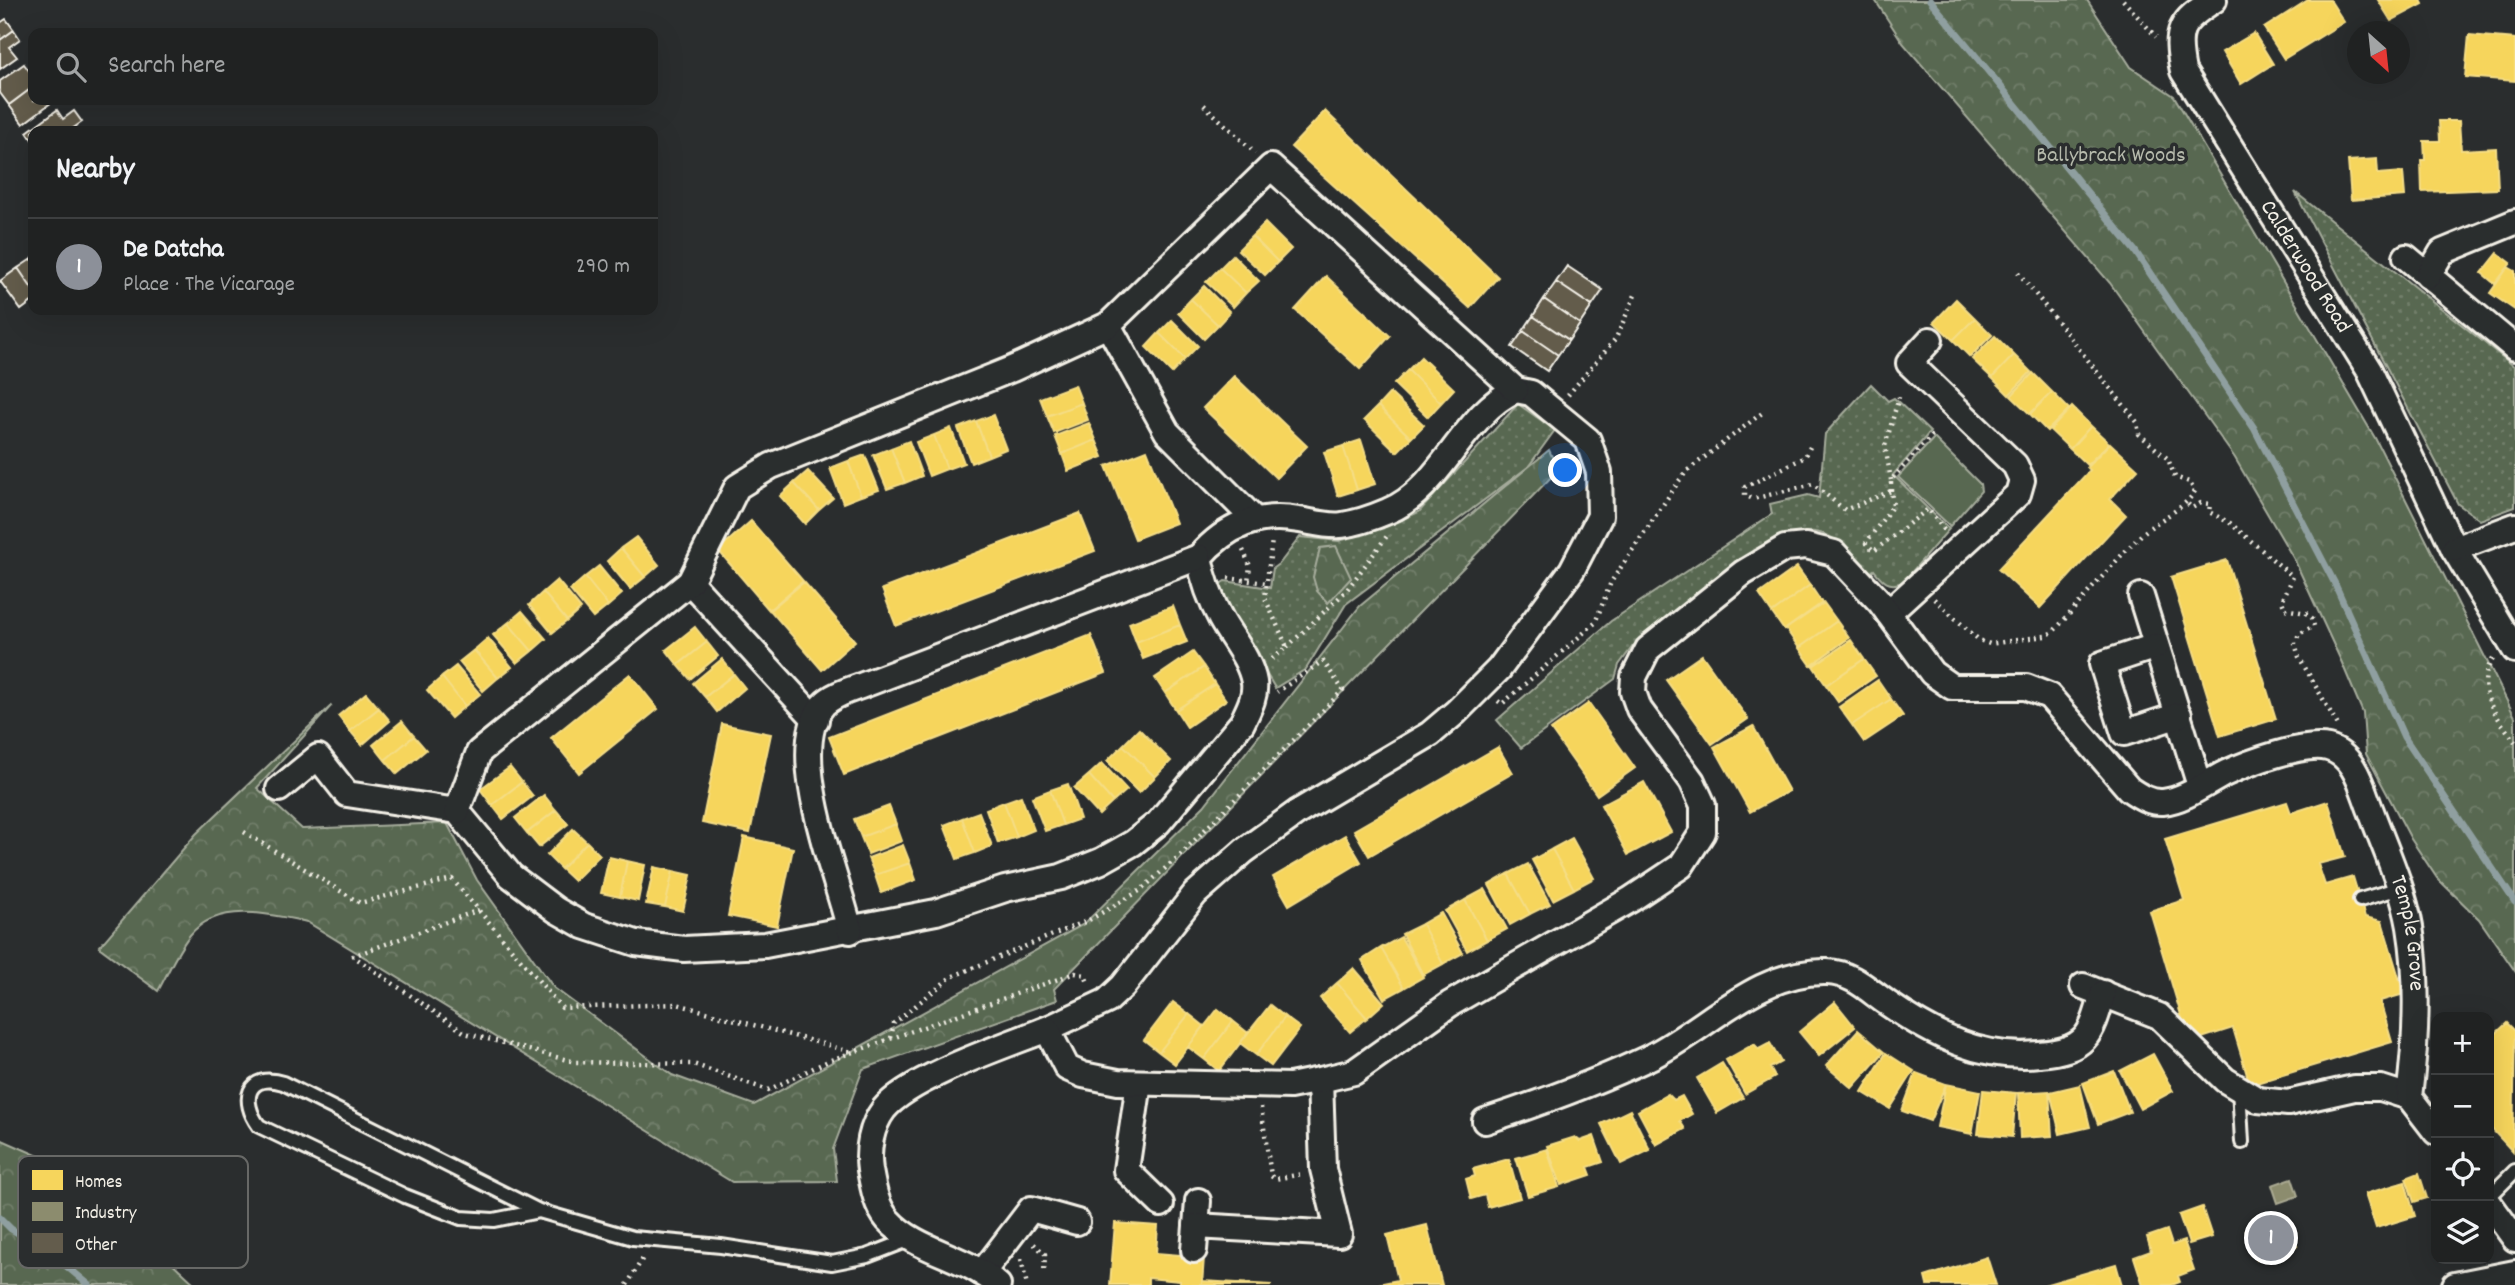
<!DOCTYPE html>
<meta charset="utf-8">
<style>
:root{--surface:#202222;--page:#2d2f2f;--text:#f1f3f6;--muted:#a2a4a5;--line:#3d3f40;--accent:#8c9099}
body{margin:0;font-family:Dekko,sans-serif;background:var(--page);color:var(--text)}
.controls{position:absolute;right:21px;bottom:21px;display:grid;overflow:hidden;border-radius:14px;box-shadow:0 7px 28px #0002}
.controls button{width:63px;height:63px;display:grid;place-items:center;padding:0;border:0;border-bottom:2px solid var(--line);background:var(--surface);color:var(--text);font:35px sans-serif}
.compass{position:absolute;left:2347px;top:21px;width:63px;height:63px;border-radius:50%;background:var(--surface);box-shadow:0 7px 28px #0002;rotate:153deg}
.you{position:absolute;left:1566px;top:471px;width:24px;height:24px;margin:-18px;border:5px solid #fff;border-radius:50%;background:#1a73e8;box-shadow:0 0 0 10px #1a73e833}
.badge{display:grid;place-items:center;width:46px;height:46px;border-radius:50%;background:var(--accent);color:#fff;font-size:23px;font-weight:700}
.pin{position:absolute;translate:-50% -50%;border:4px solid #fff;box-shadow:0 2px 7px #0006}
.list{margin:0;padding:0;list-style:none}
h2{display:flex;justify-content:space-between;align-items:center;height:91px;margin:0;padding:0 28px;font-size:30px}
h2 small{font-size:23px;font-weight:400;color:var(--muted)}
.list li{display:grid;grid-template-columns:46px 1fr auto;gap:21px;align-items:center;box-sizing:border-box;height:98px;padding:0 28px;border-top:2px solid var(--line)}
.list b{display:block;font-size:26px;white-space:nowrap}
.list p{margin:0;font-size:23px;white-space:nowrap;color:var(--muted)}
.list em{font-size:23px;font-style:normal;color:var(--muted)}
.icon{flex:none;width:38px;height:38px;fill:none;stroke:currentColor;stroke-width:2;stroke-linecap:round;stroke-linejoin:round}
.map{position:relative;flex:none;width:2515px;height:1285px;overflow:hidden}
.search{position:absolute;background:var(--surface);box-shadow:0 7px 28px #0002;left:28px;top:28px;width:630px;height:77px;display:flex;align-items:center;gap:18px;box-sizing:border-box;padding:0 24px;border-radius:14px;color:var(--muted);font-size:26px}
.panel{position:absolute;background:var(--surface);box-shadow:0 7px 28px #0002;left:28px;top:126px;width:630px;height:189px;border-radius:14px}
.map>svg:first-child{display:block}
</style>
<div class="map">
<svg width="2515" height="1285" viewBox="0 0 2515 1285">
<defs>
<pattern id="grass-dots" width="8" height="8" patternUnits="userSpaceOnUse" patternTransform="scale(1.75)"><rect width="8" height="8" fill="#586851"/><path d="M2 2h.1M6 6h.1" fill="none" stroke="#717e6a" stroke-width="1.8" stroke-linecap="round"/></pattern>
<pattern id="forest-crowns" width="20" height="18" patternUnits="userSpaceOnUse" patternTransform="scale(1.75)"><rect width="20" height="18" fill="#586851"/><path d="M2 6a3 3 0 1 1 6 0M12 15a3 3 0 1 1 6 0" fill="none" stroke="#717e6a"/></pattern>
</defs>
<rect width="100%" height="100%" fill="#2a2d2e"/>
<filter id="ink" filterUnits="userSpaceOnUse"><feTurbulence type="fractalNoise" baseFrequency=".0143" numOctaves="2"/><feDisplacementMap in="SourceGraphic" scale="14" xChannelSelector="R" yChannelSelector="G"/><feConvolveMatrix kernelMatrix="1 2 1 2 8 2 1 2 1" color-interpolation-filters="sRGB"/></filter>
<g filter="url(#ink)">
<!-- grass -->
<path fill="url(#grass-dots)" stroke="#a6ac9c" stroke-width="2" d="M2295 192 2515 367V507L2480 520 2458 504Z
M1871 384 1888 401 1894 398 1930 432 1893 475 1949 529 1903 582C1888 588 1883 581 1874 570L1869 575C1854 556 1840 536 1815 532 1785 526 1662 624 1633 646L1619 665 1615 679 1521 748 1497 720 1611 621 1772 514 1770 504 1808 495 1819 498 1825 434Z
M1518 404 1555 430 1528 467 1346 604 1306 669 1275 688 1231 615 1220 584 1225 581 1270 588 1273 568 1280 563 1300 537 1339 541 1385 527 1419 512Z"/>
<!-- forest -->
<path fill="url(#forest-crowns)" stroke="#a6ac9c" stroke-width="2" d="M1875 0H2087L2131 67 2174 96 2375 438 2515 717V971L2479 919 2437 878 2411 839 2366 754 2363 713 2342 663 2295 561 2235 458 2110 283 1903 43Z
M1549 450 1558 470 1054 989 1057 1000 863 1069 833 1149 837 1181 732 1182 307 922C271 914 218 901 190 935 177 951 168 973 158 991L99 947 196 834 332 705 257 788 302 829 447 823 477 880 554 988 672 1075 754 1105 1084 924 1204 806 1360 606Z
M1336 546 1351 578 1328 603 1317 591 1313 577 1320 548Z
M0 1139 73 1171 196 1285H0Z"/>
<!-- pitch -->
<path fill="#586851" stroke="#a6ac9c" stroke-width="2" d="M1934 438 1980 484 1981 491 1950 526 1898 477Z"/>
<!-- homes -->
<path fill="#f6d55c" stroke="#f5dd86" stroke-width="2" d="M2308 0H2330L2344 22 2284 59 2264 28Z
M2378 0H2421L2423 4 2391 21Z
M2254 33 2273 64 2241 84 2222 52Z
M2469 35 2515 39V81L2465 77Z
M1325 111 1498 277 1470 308 1291 147Z
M2439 121H2459L2461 150 2496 148 2498 189 2422 192 2421 160H2425L2424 141H2440Z
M2377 159 2378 174 2403 172 2405 196 2351 200 2348 161Z
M1265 223 1291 249 1278 262 1252 236Z
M1252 236 1278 262 1265 275 1238 250Z
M2498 253 2511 263 2495 284 2482 273Z
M1233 255 1259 281 1246 293 1220 268Z
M2508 267 2515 271V310L2490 293Z
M1220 268 1246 293 1233 307 1206 282Z
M1326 276 1390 336 1360 369 1295 310Z
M1204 286 1230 312 1218 325 1191 299Z
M1191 299 1218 325 1204 339 1178 313Z
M1956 299 1975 318 1953 340 1934 322Z
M1975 318 1992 335 1970 357 1953 340Z
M1172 320 1198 346 1185 359 1159 333Z
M1159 333 1185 359 1172 373 1146 347Z
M1995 336 2014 355 1992 378 1972 359Z
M2014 355 2031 372 2009 395 1992 378Z
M1421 357 1454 389 1441 403 1408 370Z
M1408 370 1441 403 1428 417 1394 384Z
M2033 373 2052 392 2030 414 2011 396Z
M1234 376 1307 446 1276 478 1203 408Z
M1075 385 1082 403 1047 416 1040 398Z
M2052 392 2069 409 2047 431 2030 414Z
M1390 393 1424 425 1411 438 1378 406Z
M1082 403 1088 420 1054 433 1047 416Z
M1378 406 1411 438 1397 452 1364 420Z
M2072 407 2091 426 2070 449 2050 430Z
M993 415 1006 449 989 456 976 421Z
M976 421 989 456 971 463 958 428Z
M1089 423 1096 440 1062 454 1055 436Z
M2091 426 2109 443 2087 465 2070 449Z
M951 428 964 463 947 469 934 435Z
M934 435 947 469 929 476 916 442Z
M1096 440 1103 457 1068 471 1062 454Z
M1361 440 1375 484 1357 490 1343 446Z
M909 441 922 476 905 483 891 448Z
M2110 443 2138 469 2110 499 2126 515 2040 608 1998 569 2090 470 2087 467Z
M1343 446 1357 490 1338 496 1324 452Z
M891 448 905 483 887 489 873 455Z
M1147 450 1176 523 1135 539 1106 466Z
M865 455 879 490 861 496 848 461Z
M848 461 861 496 843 503 830 468Z
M808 471 833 498 819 510 794 483Z
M794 483 819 510 805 524 780 496Z
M1080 513 1095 551 896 626 882 589Z
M751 521 803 581 769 610 718 550Z
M636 537 659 565 645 577 621 548Z
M621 548 645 577 630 589 607 561Z
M2227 560 2276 719 2220 736 2171 577Z
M599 566 622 594 608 606 585 577Z
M1797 567 1810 585 1772 613 1759 594Z
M585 577 608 606 593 618 570 590Z
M557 580 581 609 567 621 543 592Z
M804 582 855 641 822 670 770 610Z
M1810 585 1822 603 1784 630 1772 613Z
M543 592 567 621 552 633 529 605Z
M1824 603 1837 621 1799 648 1786 629Z
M1173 606 1180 625 1136 642 1129 623Z
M522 611 546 639 532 651 508 623Z
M1837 621 1849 638 1811 665 1799 648Z
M508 623 532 651 517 663 493 635Z
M1180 625 1187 642 1143 659 1136 642Z
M695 627 707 642 678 665 666 650Z
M1091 635 1106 673 844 775 829 737Z
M488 638 512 667 498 678 474 650Z
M1851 640 1864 659 1826 685 1813 666Z
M707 642 718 656 690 679 678 665Z
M474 650 498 678 483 691 459 662Z
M1193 652 1204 667 1165 693 1155 678Z
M1702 655 1748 719 1712 744 1666 680Z
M722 659 734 674 705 697 693 683Z
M1864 659 1876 676 1838 702 1826 685Z
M456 666 480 694 465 706 442 677Z
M1204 667 1215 684 1176 710 1165 693Z
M630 674 658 709 579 773 551 738Z
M734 674 745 688 717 712 705 697Z
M442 677 465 706 451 718 427 690Z
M1878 680 1891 699 1852 725 1839 707Z
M1215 684 1226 700 1187 727 1176 710Z
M366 693 379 708 350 731 338 716Z
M1891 699 1903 716 1864 742 1852 725Z
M1589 703 1635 768 1597 795 1551 730Z
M379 708 390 721 362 745 350 731Z
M402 721 414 736 385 760 373 745Z
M722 724 771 734 750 833 702 823Z
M1753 726 1789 791 1750 812 1714 747Z
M1139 729 1171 761 1155 777 1123 745Z
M414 736 426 750 397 774 385 760Z
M1123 745 1155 777 1139 793 1107 761Z
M1498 747 1513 773 1369 856 1354 830Z
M1102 763 1127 790 1113 802 1089 775Z
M510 767 522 782 492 805 480 789Z
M1089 775 1113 802 1099 815 1074 788Z
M522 782 533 796 503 819 492 805Z
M1644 782 1671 832 1628 855 1601 805Z
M1068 784 1080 819 1063 825 1050 790Z
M1050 790 1063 825 1045 831 1032 797Z
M544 795 556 810 527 833 515 818Z
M1021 796 1034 830 1017 837 1004 802Z
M2328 801 2345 857 2318 864 2325 885 2353 877 2365 917 2382 921 2404 994 2380 1001 2392 1042 2250 1085 2233 1028 2189 1042 2150 911 2184 900 2165 839 2287 802 2291 813Z
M1004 802 1017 837 998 843 986 809Z
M889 806 896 824 861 837 854 819Z
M556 810 568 824 539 847 527 833Z
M979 812 992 846 975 853 962 818Z
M962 818 975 853 957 859 944 825Z
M896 824 902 841 868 854 861 837Z
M573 829 587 842 561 869 547 855Z
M1345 835 1361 862 1289 905 1273 877Z
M744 837 793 848 777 926 728 916Z
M1572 838 1594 878 1574 889 1552 849Z
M587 842 600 855 574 881 561 869Z
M903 845 910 863 875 875 868 858Z
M1552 849 1574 889 1553 900 1532 860Z
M609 857 627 861 620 897 601 893Z
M627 861 645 865 638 901 620 897Z
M910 863 916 880 881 893 875 875Z
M1528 864 1550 904 1530 914 1508 874Z
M654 867 673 871 665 907 646 904Z
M673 871 691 875 683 911 665 907Z
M1508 874 1530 914 1510 925 1489 885Z
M1485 889 1507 929 1487 940 1465 900Z
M1465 900 1487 940 1467 951 1445 911Z
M1441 913 1463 953 1443 964 1422 924Z
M1422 924 1443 964 1423 975 1402 934Z
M1401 937 1423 977 1404 988 1381 948Z
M1381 948 1404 988 1384 999 1362 960Z
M1354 968 1384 1003 1367 1018 1337 983Z
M1337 983 1367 1018 1350 1032 1320 998Z
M1173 1002 1189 1014 1159 1052 1144 1040Z
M1835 1002 1855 1027 1819 1056 1799 1032Z
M1270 1005 1285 1017 1256 1055 1240 1043Z
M1218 1009 1233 1021 1204 1059 1188 1047Z
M1189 1014 1204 1026 1175 1064 1159 1052Z
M1285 1017 1300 1028 1271 1066 1256 1055Z
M1233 1021 1248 1033 1219 1071 1204 1059Z
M2507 1023 2515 1031 2513 1152 2489 1126V1031L2493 1036Z
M1858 1030 1884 1052 1852 1088 1826 1066Z
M1770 1043 1781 1062 1770 1068 1775 1077 1745 1094 1726 1060 1754 1044 1759 1049Z
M1886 1053 1914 1071 1890 1109 1862 1092Z
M2153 1054 2173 1091 2140 1109 2120 1071Z
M1722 1063 1743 1098 1717 1113 1697 1078Z
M2114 1071 2130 1112 2098 1124 2083 1083Z
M1916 1073 1946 1084 1930 1121 1902 1111Z
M1946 1084 1980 1091 1972 1134 1937 1127Z
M2080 1085 2090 1127 2060 1134 2050 1092Z
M1983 1090 2016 1093 2012 1137 1978 1134Z
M2049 1091 2052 1136 2020 1138 2018 1093Z
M1668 1094 1674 1100 1682 1096 1692 1114 1680 1121 1685 1129 1656 1145 1638 1111Z
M1630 1110 1650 1150 1621 1164 1601 1124Z
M1594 1136 1603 1162 1588 1167 1591 1175 1561 1185 1547 1146 1575 1137 1580 1141Z
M1547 1149 1559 1187 1528 1196 1516 1158Z
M1509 1159 1520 1198 1488 1207 1485 1195 1471 1199 1466 1179 1475 1176 1473 1169Z
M2419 1173 2427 1198 2414 1202 2406 1178Z
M2405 1182 2415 1216 2376 1228 2365 1194Z
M2202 1207 2212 1237 2189 1244 2179 1215Z
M2286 1216 2297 1246 2256 1260 2246 1230Z
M1115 1223 1158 1226 1156 1253 1204 1257 1202 1285H1180V1281L1148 1278V1285H1110Z
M1427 1225 1442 1285H1373L1398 1280 1387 1235Z
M2167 1230 2172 1245 2184 1241 2194 1270 2178 1276 2180 1282 2172 1285H2143L2134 1257 2151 1251 2147 1237Z
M1987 1257 1996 1285H1927L1925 1277Z
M2116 1264 2122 1285H2044Z
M1202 1281 1272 1285H1202Z"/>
<!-- industry -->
<path fill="#8c8c6e" stroke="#abaa93" stroke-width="2" d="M2292 1178 2298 1196 2278 1203 2272 1185Z"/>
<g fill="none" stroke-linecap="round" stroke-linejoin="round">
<!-- stream -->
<path stroke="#8f9fa0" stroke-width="7" d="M1930 0 2135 251 2254 428 2334 582 2404 737 2515 902
M0 1218 11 1229 46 1249 89 1285"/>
</g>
<!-- building -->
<path fill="#635c4c" stroke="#f4f1e8" stroke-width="2" d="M6 19 14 30 0 40V23Z
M14 30 20 39 9 47 17 57 0 69V40Z
M24 64 30 72 33 70V87L9 105 0 93V81Z
M33 87V100L52 102 23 124 9 105Z
M57 110 63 119 74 111 82 122 69 131H33V141L27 132Z
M33 258V290L18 268Z
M1567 266 1603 290 1592 306 1556 282Z
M18 268 33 290V301L21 310 0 281Z
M1556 282 1592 306 1580 324 1544 299Z
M1544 299 1580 324 1569 340 1533 316Z
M1533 316 1569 340 1558 355 1523 331Z
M1523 331 1558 355 1547 371 1512 347Z"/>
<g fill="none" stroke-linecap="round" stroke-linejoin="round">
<!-- service casing -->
<g stroke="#f4f1e8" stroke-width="18">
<path id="service" d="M2360 900 2400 888
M2239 1088 2242 1142
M2489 1197 2515 1171
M539 1211 494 1220 461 1218 405 1196 259 1126C240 1101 247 1072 283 1083L539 1211 633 1238 721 1246 832 1263 867 1256 911 1239"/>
</g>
<!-- minor casing -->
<g stroke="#f4f1e8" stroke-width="30">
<g id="minor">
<path id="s1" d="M2214 0C2179 22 2175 30 2183 71L2369 370 2454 549 2515 650"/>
<path d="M2406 257 2515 348"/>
<path d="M2428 276 2442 252 2515 222"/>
<path d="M1108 325 1167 432 1255 520"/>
<path d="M2454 549 2515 526"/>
<path d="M690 582 816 720"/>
<path d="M2141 596 2200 786"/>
<path d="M1888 613 2018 494 2022 480 2015 465 1909 363 1930 340"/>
<path d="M2156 646 2102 664 2124 733 2179 715"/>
<path d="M279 789 318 757 347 794 457 811 511 876 556 910 584 926 636 943 684 949 765 945 936 912 1005 889 1061 877 1101 861 1133 843 1158 823 1242 723C1248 710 1256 697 1254 682 1250 659 1232 639 1221 619 1211 601 1203 578 1199 557 1227 525 1258 513 1299 520 1312 522 1329 527 1342 525 1357 523 1374 517 1388 511 1441 490 1464 412 1516 390L1531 393 1588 440 1599 472 1600 516 1572 570 1499 669 1456 712 1430 734 1298 812 1244 851 1195 894 1123 986 1107 1001 1047 1029"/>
<path d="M457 811 479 752 690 582 737 487 771 466 1012 369 1108 325 1271 167 1516 390"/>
<path d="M850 931C838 877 784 752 823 705 833 694 853 689 866 684L1199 557"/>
<path d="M2083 986 2159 1016 2225 1080 2258 1100 2288 1103 2354 1088H2381L2409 1097"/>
<path d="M1139 1083 1126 1170 1161 1204"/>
<path d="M1485 1121C1540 1103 1595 1083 1648 1058 1706 1030 1757 970 1827 972 1852 973 1867 989 1887 1003 1933 1035 1981 1060 2039 1054 2086 1050 2091 1037 2103 993"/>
<path d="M2489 1203 2515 1239"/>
<path d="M1196 1226 1198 1201"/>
<path d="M1194 1250 1196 1226 1339 1234 1323 1169 1320 1080"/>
<path d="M982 1273 1031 1209 1077 1222"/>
<path id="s2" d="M998 1285C967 1256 917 1252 888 1220 876 1206 873 1187 870 1170 867 1150 871 1126 884 1109 910 1077 1007 1045 1047 1029L1067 1068 1083 1075 1118 1082 1290 1086 1320 1080 1354 1072 1450 1004 1630 900 1681 866 1703 832V805L1692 781 1639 709 1633 692 1634 677 1648 649 1743 573 1785 548 1806 546 1834 553 1880 602 1932 673 1952 687H2026L2049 696 2129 789C2139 796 2150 803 2163 802 2185 800 2206 783 2226 773 2248 763 2304 742 2328 748 2355 755 2362 788 2371 811 2385 849 2403 887 2410 927 2419 981 2416 1043 2409 1097L2436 1132"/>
<path d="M2455 1285 2515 1273"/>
</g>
</g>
<!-- path -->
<path stroke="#f4f1e8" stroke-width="4.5" stroke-dasharray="2 5" stroke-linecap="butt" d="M2123 0 2156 37
M1204 105 1255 153
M1568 395 1616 338 1636 293
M1810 447 1805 457 1745 487V495L1753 499 1813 484 1845 510 1891 491 1893 505 1866 543 1874 551 1928 509 1944 530
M1891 480 1885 446 1899 397
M1891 491V480L1935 432
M2188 504 2192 508 2201 503 2210 504 2209 512 2230 523 2293 577 2282 601 2285 609 2306 613 2312 618 2314 626 2299 634 2295 643 2299 657 2339 727
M1243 550 1250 566 1248 581
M1228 578 1266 583
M1934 599 1979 640 1990 644 2045 636 2053 632C2083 600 2110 566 2141 535 2158 519 2185 509 2195 491L2189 482 2175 477 2168 459 2139 434 2137 422 2018 272
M1287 647 1346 591 1387 536
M1272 659 1287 647 1265 598 1272 540
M2493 659C2472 690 2498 717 2515 742
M1498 701 1502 704 1595 623 1611 582 1679 481 1688 470 1762 413
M244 832 360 903 452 879 562 1008 677 1004 852 1052
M479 910 353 956 465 1033 575 1062 693 1064 768 1090 828 1061 1075 973 1085 975 1089 985
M891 1038 894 1023 951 977 1089 920 1141 890 1179 856 1343 690 1323 661 1277 692
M1261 1107 1271 1176 1275 1179 1302 1174
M1034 1244 1045 1254 1044 1274
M1021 1259 1027 1285
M627 1285 644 1256"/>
<!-- service -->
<use href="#service" stroke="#2a2d2e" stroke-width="12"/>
<!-- minor -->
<use href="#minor" stroke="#2a2d2e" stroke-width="24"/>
</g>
</g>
<g text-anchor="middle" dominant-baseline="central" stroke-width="7" stroke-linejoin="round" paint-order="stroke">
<!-- park labels -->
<g font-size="23" fill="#b6baac" stroke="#2a2d2e">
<text x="2111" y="156">Ballybrack Woods</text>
</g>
<!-- street labels -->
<g font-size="23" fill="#f4f1e8" stroke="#2a2d2e">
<text stroke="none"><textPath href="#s1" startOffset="317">Calderwood Road</textPath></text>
<text stroke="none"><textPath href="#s2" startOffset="2441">Temple Grove</textPath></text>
</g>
</g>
<!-- legend -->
<rect x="18" y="1156" width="230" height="112" rx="10" fill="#2a2d2e" stroke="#676866" stroke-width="2"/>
<rect x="32" y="1170" width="31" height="20" fill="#f6d55c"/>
<rect x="32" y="1202" width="31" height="19" fill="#8c8c6e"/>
<rect x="32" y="1233" width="31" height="20" fill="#635c4c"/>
<g font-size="19" fill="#f4f1e8">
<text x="75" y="1187">Homes</text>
<text x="75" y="1218">Industry</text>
<text x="75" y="1250">Other</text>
</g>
</svg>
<div class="controls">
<button>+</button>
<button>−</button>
<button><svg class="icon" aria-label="locate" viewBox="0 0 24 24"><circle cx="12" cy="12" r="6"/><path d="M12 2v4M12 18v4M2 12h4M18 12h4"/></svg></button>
<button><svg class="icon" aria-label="layers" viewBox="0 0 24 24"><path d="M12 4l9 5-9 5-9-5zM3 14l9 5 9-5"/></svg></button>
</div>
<svg class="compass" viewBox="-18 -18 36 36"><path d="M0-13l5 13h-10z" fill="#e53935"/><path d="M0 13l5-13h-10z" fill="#a2a4a5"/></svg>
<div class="you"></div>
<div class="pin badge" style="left:2271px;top:1238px">1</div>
<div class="search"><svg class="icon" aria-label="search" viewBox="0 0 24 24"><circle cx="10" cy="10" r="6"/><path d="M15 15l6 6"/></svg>Search here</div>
<section class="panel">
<h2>Nearby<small></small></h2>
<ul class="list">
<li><span class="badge">1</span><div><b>De Datcha</b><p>Place · The Vicarage</p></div><em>290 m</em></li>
</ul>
</section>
</div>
